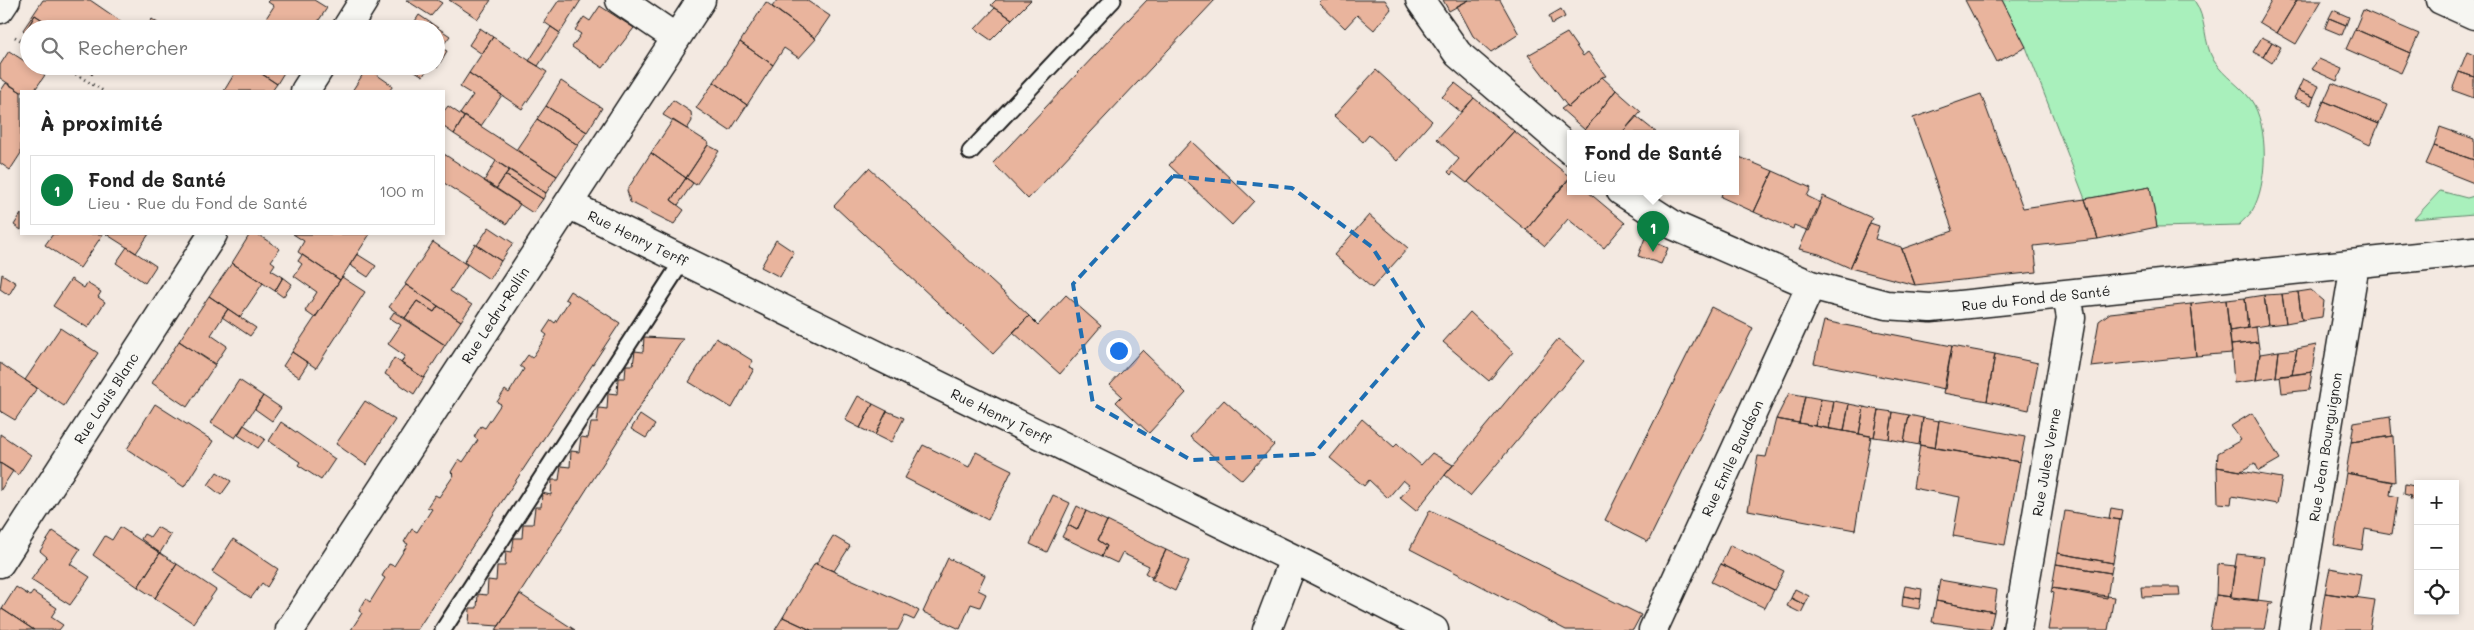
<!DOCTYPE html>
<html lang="fr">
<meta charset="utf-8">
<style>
:root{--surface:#fff;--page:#f6f6f6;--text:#222;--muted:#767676;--line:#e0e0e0;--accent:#0b8043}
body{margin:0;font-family:Mali,sans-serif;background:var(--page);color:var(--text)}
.controls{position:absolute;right:15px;bottom:15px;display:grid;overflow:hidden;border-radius:0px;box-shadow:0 2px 8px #0003}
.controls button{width:45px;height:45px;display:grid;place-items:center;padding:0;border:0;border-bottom:1px solid var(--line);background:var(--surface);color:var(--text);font:25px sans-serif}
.you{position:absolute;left:1118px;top:350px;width:18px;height:18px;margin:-12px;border:4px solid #fff;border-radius:50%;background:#1a73e8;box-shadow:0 0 0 8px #1a73e833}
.badge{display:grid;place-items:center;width:32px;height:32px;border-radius:50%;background:var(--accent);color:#fff;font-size:16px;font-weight:700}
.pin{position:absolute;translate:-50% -41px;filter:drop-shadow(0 1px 2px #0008)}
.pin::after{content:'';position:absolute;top:26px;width:18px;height:15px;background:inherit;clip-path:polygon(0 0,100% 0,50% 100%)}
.popup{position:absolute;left:1567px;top:130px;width:172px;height:65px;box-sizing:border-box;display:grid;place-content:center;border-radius:0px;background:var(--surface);filter:drop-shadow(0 1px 4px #0005);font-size:16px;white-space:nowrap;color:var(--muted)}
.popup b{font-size:19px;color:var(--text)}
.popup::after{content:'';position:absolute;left:50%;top:100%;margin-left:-10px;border:10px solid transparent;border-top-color:var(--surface)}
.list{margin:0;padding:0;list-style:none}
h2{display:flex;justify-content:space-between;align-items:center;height:65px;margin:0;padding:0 20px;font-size:21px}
h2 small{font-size:16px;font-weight:400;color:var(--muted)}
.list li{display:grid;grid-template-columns:32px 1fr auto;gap:15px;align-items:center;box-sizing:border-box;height:70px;margin:0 10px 10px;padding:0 10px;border:1px solid var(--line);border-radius:0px}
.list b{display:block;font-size:19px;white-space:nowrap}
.list p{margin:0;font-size:16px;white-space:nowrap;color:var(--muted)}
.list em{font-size:16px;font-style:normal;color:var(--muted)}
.icon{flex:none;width:28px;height:28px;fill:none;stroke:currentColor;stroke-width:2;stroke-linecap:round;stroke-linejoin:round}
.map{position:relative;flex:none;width:2474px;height:630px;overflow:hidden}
.search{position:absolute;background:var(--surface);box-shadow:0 2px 8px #0003;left:20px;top:20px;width:425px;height:55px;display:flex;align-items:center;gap:12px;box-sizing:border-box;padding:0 18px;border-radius:28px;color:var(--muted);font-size:19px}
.panel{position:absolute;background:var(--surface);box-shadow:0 2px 8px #0003;left:20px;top:90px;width:425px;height:145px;border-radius:0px}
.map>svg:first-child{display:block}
</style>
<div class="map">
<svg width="2474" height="630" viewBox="0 0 2474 630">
<rect width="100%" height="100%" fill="#f3e9e1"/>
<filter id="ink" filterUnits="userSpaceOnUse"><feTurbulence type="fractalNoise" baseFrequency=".02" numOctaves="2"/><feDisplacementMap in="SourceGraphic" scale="10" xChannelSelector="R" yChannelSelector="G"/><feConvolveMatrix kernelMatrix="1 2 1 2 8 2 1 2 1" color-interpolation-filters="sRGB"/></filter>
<g filter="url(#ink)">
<!-- green -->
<path fill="#a9f0bc" stroke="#62866c" d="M2002 0H2194C2207 18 2203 43 2214 61 2224 77 2240 85 2251 100 2269 125 2268 185 2252 211 2249 216 2243 220 2239 225L2157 227 2150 187 2085 199 2026 47Z
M2440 191 2467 198 2474 196V214L2414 219Z"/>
<!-- building -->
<path fill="#e9b49d" stroke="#1c1c1c" d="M43 0H90L125 24 121 29H56L35 15 25 32 23 30Z
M270 0H314L327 8 313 29H259L274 6 268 2Z
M406 0H437L442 3 431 16Z
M449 0H491L478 19Z
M559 0H581L560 33 544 22Z
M777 0H806L830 16 815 38 772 7Z
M996 0H1031L1012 19 991 5Z
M1147 0H1215L1028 199 993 163Z
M1322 0H1385L1391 9 1374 30 1357 15 1345 28 1319 3Z
M1443 0H1469L1449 11Z
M1469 0H1500L1519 34 1491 52 1473 36 1457 6Z
M1965 0H2002L2026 47 1997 62Z
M2272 0H2297L2277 33 2259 22Z
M2297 0H2322L2296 44 2277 33Z
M766 2 816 39 799 58 784 48 773 65 740 42Z
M600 6 634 28 603 68 572 47 581 34 575 30 584 17 590 21Z
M995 8 1012 19 991 40 975 29Z
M1561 9 1565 17 1552 24 1549 16Z
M2333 10 2349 17 2346 25 2329 18Z
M2363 10 2419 34 2410 53 2355 29Z
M35 15 56 29H29V34L25 32Z
M419 15 450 36 441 48 447 51 437 68 435 66 436 29H410Z
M2329 18 2346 25 2342 35 2325 28Z
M152 19 162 26 160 29H144Z
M551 27 560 33 538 66 529 61Z
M480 28 493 37 482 54 469 45Z
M2355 29 2410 53 2401 73 2346 49Z
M1567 33 1583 56 1588 52 1606 76 1602 77 1568 107 1528 55Z
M493 37 547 72 522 109 469 73Z
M2262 37 2272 42 2263 57 2253 52Z
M740 42 773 65 747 105 714 82Z
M2272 42 2281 47 2272 63 2263 57Z
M9 51 29 64V66L45 75 34 91 21 92 0 78V65Z
M2467 52 2474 55V77L2459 72Z
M2319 59 2342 69 2337 81 2311 69Z
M83 66H97L92 75Z
M239 66H250L277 84 272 91H224Z
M250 66H288L277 84Z
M407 66H429L423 76Z
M367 68 393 86 389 91H352Z
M1376 70 1432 121 1397 161 1369 135 1363 142 1334 116Z
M2459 72 2474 77V98L2452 90Z
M469 73 502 95 481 126 460 114 473 95 460 87Z
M1602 77 1616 90 1585 130 1561 109 1567 105 1568 107Z
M2303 79 2319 86 2314 97 2298 90Z
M561 81 602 108 587 132 546 106Z
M714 82 747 105 730 131 696 108Z
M6 83 21 92V153L10 170 0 163V92Z
M1455 83 1474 98 1461 112 1442 97Z
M2332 83 2387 105 2379 124 2324 101Z
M1616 90 1641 112 1622 133H1589L1585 130Z
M2298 90 2314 97 2311 105 2294 98Z
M1981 94 2023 208 2085 199 2098 239 2034 246 2037 272 1915 285 1902 249 1953 231 1913 118Z
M1474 98 1514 131 1467 183 1453 172 1451 175 1448 172 1459 159 1437 139Z
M673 100 691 112 692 121 687 129 663 115Z
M2324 101 2379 124 2370 145 2316 120Z
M448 106 464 117 454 134 444 127V111Z
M546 106 587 132 578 145 537 119Z
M465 116 557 176 546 193 454 134Z
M1636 116 1637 117 1657 133H1622Z
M537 119 578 145 557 176 516 150Z
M673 120 709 143 686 178 651 153Z
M2440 127 2474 139V160L2434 146Z
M1514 131 1570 177 1526 230 1468 182Z
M1191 141 1254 201 1232 225 1169 165Z
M708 145 719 151 696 185 686 178Z
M2434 146 2474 160V183L2426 164Z
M651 153 686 178 671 200 684 210 674 224 630 202 627 190Z
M444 154 520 204 507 224 444 183Z
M1737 156 1773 171 1754 212 1721 197 1722 193 1716 191H1736Z
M496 161 509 170 496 189 484 181Z
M869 168 1029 316 993 354 834 206Z
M509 170 546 193 543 199 505 175Z
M1773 171 1811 188 1807 196 1821 203 1809 231 1794 225 1793 229 1754 212Z
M505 175 543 199 533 213 496 189Z
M686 178 693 183 678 205 671 200Z
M1570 178V191H1587L1625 223 1604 248 1568 219 1545 246 1526 230Z
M2150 187 2157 227 2098 239 2085 199Z
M1823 196 1872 218 1850 268 1819 254 1799 249Z
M21 214V230L14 225Z
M1369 215 1408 248 1372 288 1334 255Z
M1870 223 1879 226 1875 239 1901 247 1915 285 1850 268Z
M489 227 513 243 501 261 477 245Z
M53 234H103L80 268 45 245Z
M106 234H149L136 253Z
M250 234H257L280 249 271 261 275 264 271 270 283 277 275 291 232 263Z
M293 234H370L340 280 298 252 304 241Z
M1645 238 1668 248 1661 264 1638 256Z
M776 240 794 252 780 277 761 267Z
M433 242 467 265 450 291 472 305 461 321 405 284Z
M475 244 501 261 489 279 464 262Z
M127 247 156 266 145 283 116 263Z
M357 254 376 266 368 277 350 265Z
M302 255 340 280 315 318 305 311 317 292 294 276 302 264 298 261Z
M232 263 263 283 240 317 209 296Z
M2 274 16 283 9 295 0 289Z
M283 277 292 284 283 297 275 291Z
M342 277 365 292 316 368 292 352Z
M71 279 84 288 87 283 101 292 98 297 105 302 88 328 53 306Z
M406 285 438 306 434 312 417 301 405 318 389 307Z
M2311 290 2324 301 2322 317 2302 320 2298 292Z
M570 291 620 323 417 630H351L362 613 359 611 366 599 370 602 385 578 382 576 389 564 394 566 408 544 404 542 412 529 417 532 432 509 427 507 435 495 439 497 454 475 451 472 459 459 463 462 478 440 474 437 481 426 485 428 501 404 497 402 505 390 509 393 524 369 520 366 528 355 532 358 547 335 543 332 551 320 555 323 569 301 565 299Z
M2298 292 2302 320 2286 323 2282 294Z
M2282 294 2286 323 2268 325 2264 295Z
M1066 295 1101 326 1060 374 1013 332 1029 316 1038 325Z
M2264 295 2268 325 2248 328 2245 298Z
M209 296 228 309 211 335 227 346 215 364 179 341Z
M2245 298 2248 328 2229 331 2226 300Z
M2226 300 2232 353 2196 356 2191 304Z
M417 301 434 312 438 306 461 321 445 345 405 318Z
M2191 304 2196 356 2091 367 2099 321 2110 313Z
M1711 307 1753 328 1648 542 1605 520Z
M228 309 256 328 250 336 222 317Z
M394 312 445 345 424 378 401 363 405 356 388 344 401 325 390 318Z
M1470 312 1513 352 1489 381 1443 342Z
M1824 321 1952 346 1945 389 1814 363Z
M2256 327 2258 342 2231 345 2229 331Z
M60 328 98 353 64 406 25 380Z
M644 337 683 339 499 626 469 624 470 608H477L478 594 487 595 488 580 496 581 497 566H505L506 551 512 552 514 538H522L523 524H533L535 507H541L542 493 551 495 552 480H559L561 466 570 467 571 451 579 452 581 437 588 438 591 423H597L599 408 607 409 608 393 617 394 618 378H625L626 365H633L635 351 643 352Z
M716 338 753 361 749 367 754 369 732 408 689 382Z
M1558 339 1584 361 1470 496 1445 475Z
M179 341 215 365 187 407 152 383Z
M2258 342 2260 354 2256 380 2234 383 2231 345Z
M2316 345 2312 372 2292 375 2297 349Z
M1952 346 1995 354 1987 401 1943 393Z
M2297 349 2292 375 2276 377 2279 351Z
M1142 350 1186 393 1149 433 1116 402 1122 396 1110 385Z
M2279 351 2276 377 2256 380 2260 354Z
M292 352 308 363 299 377 283 366Z
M1995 354 2038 363 2029 410 1987 401Z
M394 358 424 378 414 394 385 374Z
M0 363 37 388 15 420 0 411Z
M2312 372 2309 390 2282 393 2280 376Z
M239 380 263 396 235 438 211 423Z
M1789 393 1805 396 1799 423 1776 419Z
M263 396 281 408 272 421 255 409Z
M858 396 873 404 860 428 845 420Z
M1805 396 1821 399 1815 426 1799 423Z
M1821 399 1834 401 1829 429 1815 426Z
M1224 400 1274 445 1242 480 1190 437Z
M365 401 395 420 366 465 336 444Z
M1834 401 1849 404 1844 431 1829 429Z
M155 404 213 441 184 487 127 449Z
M873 404 887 411 875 435 860 428Z
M1849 404 1864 407 1859 434 1844 431Z
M1864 407 1879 410 1874 437 1859 434Z
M1879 410 1893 412 1889 439 1874 437Z
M887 411 904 418 891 443 875 435Z
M1893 412 1909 415 1904 442 1889 439Z
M2252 413 2280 459 2259 471 2255 463 2241 471 2217 467 2218 453 2241 440 2231 426Z
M640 415 655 425 646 438 631 429Z
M1909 415 1923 418 1919 445 1904 442Z
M2390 416 2392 436 2351 442 2354 422Z
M1923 418 1939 421 1935 448 1919 445Z
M1362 419 1394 447 1397 444 1421 465 1432 453 1453 465 1416 511 1400 498 1410 486 1403 480 1388 498 1369 480 1364 486 1330 458Z
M1776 419 1871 436 1855 530 1748 510 1758 456 1766 457Z
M1939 420 2025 437 2020 462 1935 448Z
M281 422 335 459 321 480 298 465 300 462 269 441Z
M244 425 265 439 258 448 238 435Z
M0 434 31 455 18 475 0 463Z
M2393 436 2395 482 2346 473 2351 442Z
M923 445 969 467 976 452 1012 470 988 520 905 478Z
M1920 445 2020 462 2005 545 1953 536 1960 497 1913 488Z
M0 463 13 471 0 491Z
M2217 467 2282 478 2277 504 2232 496 2231 504 2218 503Z
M217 472 231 481 221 495 208 485Z
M2346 473 2392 482 2390 495 2398 497 2392 534 2365 529 2362 550 2334 545Z
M2405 484 2418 487V500L2410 499 2411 496 2404 494Z
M1053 495 1070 503 1047 552 1030 544Z
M1077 506 1086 511 1077 530 1068 525Z
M2111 508 2122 510 2120 520 2109 518Z
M1430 510 1641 615 1633 630H1566L1410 549Z
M1086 511 1107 521 1098 540 1107 546 1102 556 1062 537 1068 525 1077 530Z
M2065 511 2120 520 2113 563 2058 553Z
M1107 521 1166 550 1153 578 1145 573 1149 566 1122 553 1117 563 1102 556 1107 546 1098 540Z
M120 527 160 553 138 587 93 555 105 536 112 540Z
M157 527 171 535 160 553 141 539 144 534 150 537Z
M53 531 80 549 70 564 90 577 70 605 31 580 47 557 40 551Z
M833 536 850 546 834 571 816 564Z
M233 539 278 569 267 587 262 583 251 598 212 572Z
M1730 545 1784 571 1774 590 1721 564Z
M1166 550 1189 561 1175 591 1151 579Z
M160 553 177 564 155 598 138 587Z
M2058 553 2113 563 2111 573 2056 564Z
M2237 554 2264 557 2258 601 2230 598Z
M948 558 985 575 978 590 986 594 980 607 971 604 960 629 923 612Z
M815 563 909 605 919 611 914 620 905 616 898 630H811L783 617Z
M177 564 216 590 193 623 155 598Z
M1721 564 1774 590 1765 608 1711 582Z
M2056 564 2111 573 2107 598 2052 588Z
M2217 564 2235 566 2231 597 2216 595Z
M2330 568 2361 574 2357 598 2325 593Z
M1940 580 1997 590 1994 612 1936 601Z
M1905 586 1922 589 1921 599 1903 596Z
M16 587 30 596 33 592 57 608 51 617 63 625 59 630H34L2 609Z
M2141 587H2179L2180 596 2142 597Z
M2052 588 2114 597 2108 630H2048L2054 593 2051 592Z
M1795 589 1809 596 1805 605 1791 598Z
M2325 593 2375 600 2370 630H2319Z
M520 594 575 630H496Z
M2216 595 2273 602 2272 604H2269L2264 630H2210Z
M1903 596 1921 599 1919 609 1902 606Z
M1791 598 1805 605 1801 613 1787 606Z
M1936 601 1994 612 1990 630 1932 622Z
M2 609 34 630H0V612Z
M783 617 811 630H775Z"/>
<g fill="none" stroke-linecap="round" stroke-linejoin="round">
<!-- service casing -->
<g stroke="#1c1c1c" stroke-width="19">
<path id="service" d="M970 152 1113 0
M443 630 683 260"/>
</g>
<!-- minor casing -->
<g stroke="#1c1c1c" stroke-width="31">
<path id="minor" d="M620 0 676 38
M1420 0 1458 54 1570 150
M2441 0 2474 15
M0 9 6 0
M346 29 364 0
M305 91 321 66
M1621 191 1675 226 1811 285 1886 305 1931 308 2474 251
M568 204 1294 559 1434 630
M0 563 213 234
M290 630 701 0
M1267 630 1294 559
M1653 630 1811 285
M2017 630 2071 318 2067 295
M2294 630 2355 264"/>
</g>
<!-- path -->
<path stroke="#1c1c1c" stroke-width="3" stroke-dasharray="1 4" stroke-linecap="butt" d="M15 37 29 45
M63 66 103 91"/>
<!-- service -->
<use href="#service" stroke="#f6f6f2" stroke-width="15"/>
<!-- minor -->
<use href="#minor" stroke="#f6f6f2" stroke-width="28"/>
</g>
</g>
<!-- marked area -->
<path fill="none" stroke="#1f6fb2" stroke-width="4" stroke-dasharray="10 6" stroke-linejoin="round" d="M1173 176 1292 188 1372 247 1423 327 1314 454 1191 460 1093 404 1073 284Z"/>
<g text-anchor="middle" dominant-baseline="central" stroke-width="5" stroke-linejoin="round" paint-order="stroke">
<!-- street labels -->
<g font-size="14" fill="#1c1c1c" stroke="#f6f6f2">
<text transform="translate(638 238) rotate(26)">Rue Henry Terff</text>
<text transform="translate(2036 298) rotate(-6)">Rue du Fond de Santé</text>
<text transform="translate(495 315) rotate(-57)">Rue Ledru-Rollin</text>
<text transform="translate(106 398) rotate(-57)">Rue Louis Blanc</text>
<text transform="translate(1001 416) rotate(26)">Rue Henry Terff</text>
<text transform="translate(2325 447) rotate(-81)">Rue Jean Bourguignon</text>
<text transform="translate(1732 458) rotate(-65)">Rue Emile Baudson</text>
<text transform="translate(2046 462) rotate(-80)">Rue Jules Verne</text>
</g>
</g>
</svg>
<div class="controls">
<button>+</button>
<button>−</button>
<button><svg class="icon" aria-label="locate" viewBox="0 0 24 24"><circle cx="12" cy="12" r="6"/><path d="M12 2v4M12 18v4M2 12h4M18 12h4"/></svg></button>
</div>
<div class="you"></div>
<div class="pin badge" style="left:1653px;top:252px">1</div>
<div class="popup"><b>Fond de Santé</b>Lieu</div>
<div class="search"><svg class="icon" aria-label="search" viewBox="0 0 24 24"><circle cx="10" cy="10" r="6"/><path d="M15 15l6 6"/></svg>Rechercher</div>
<section class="panel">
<h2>À proximité<small></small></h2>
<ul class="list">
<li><span class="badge">1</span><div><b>Fond de Santé</b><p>Lieu · Rue du Fond de Santé</p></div><em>100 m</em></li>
</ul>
</section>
</div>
